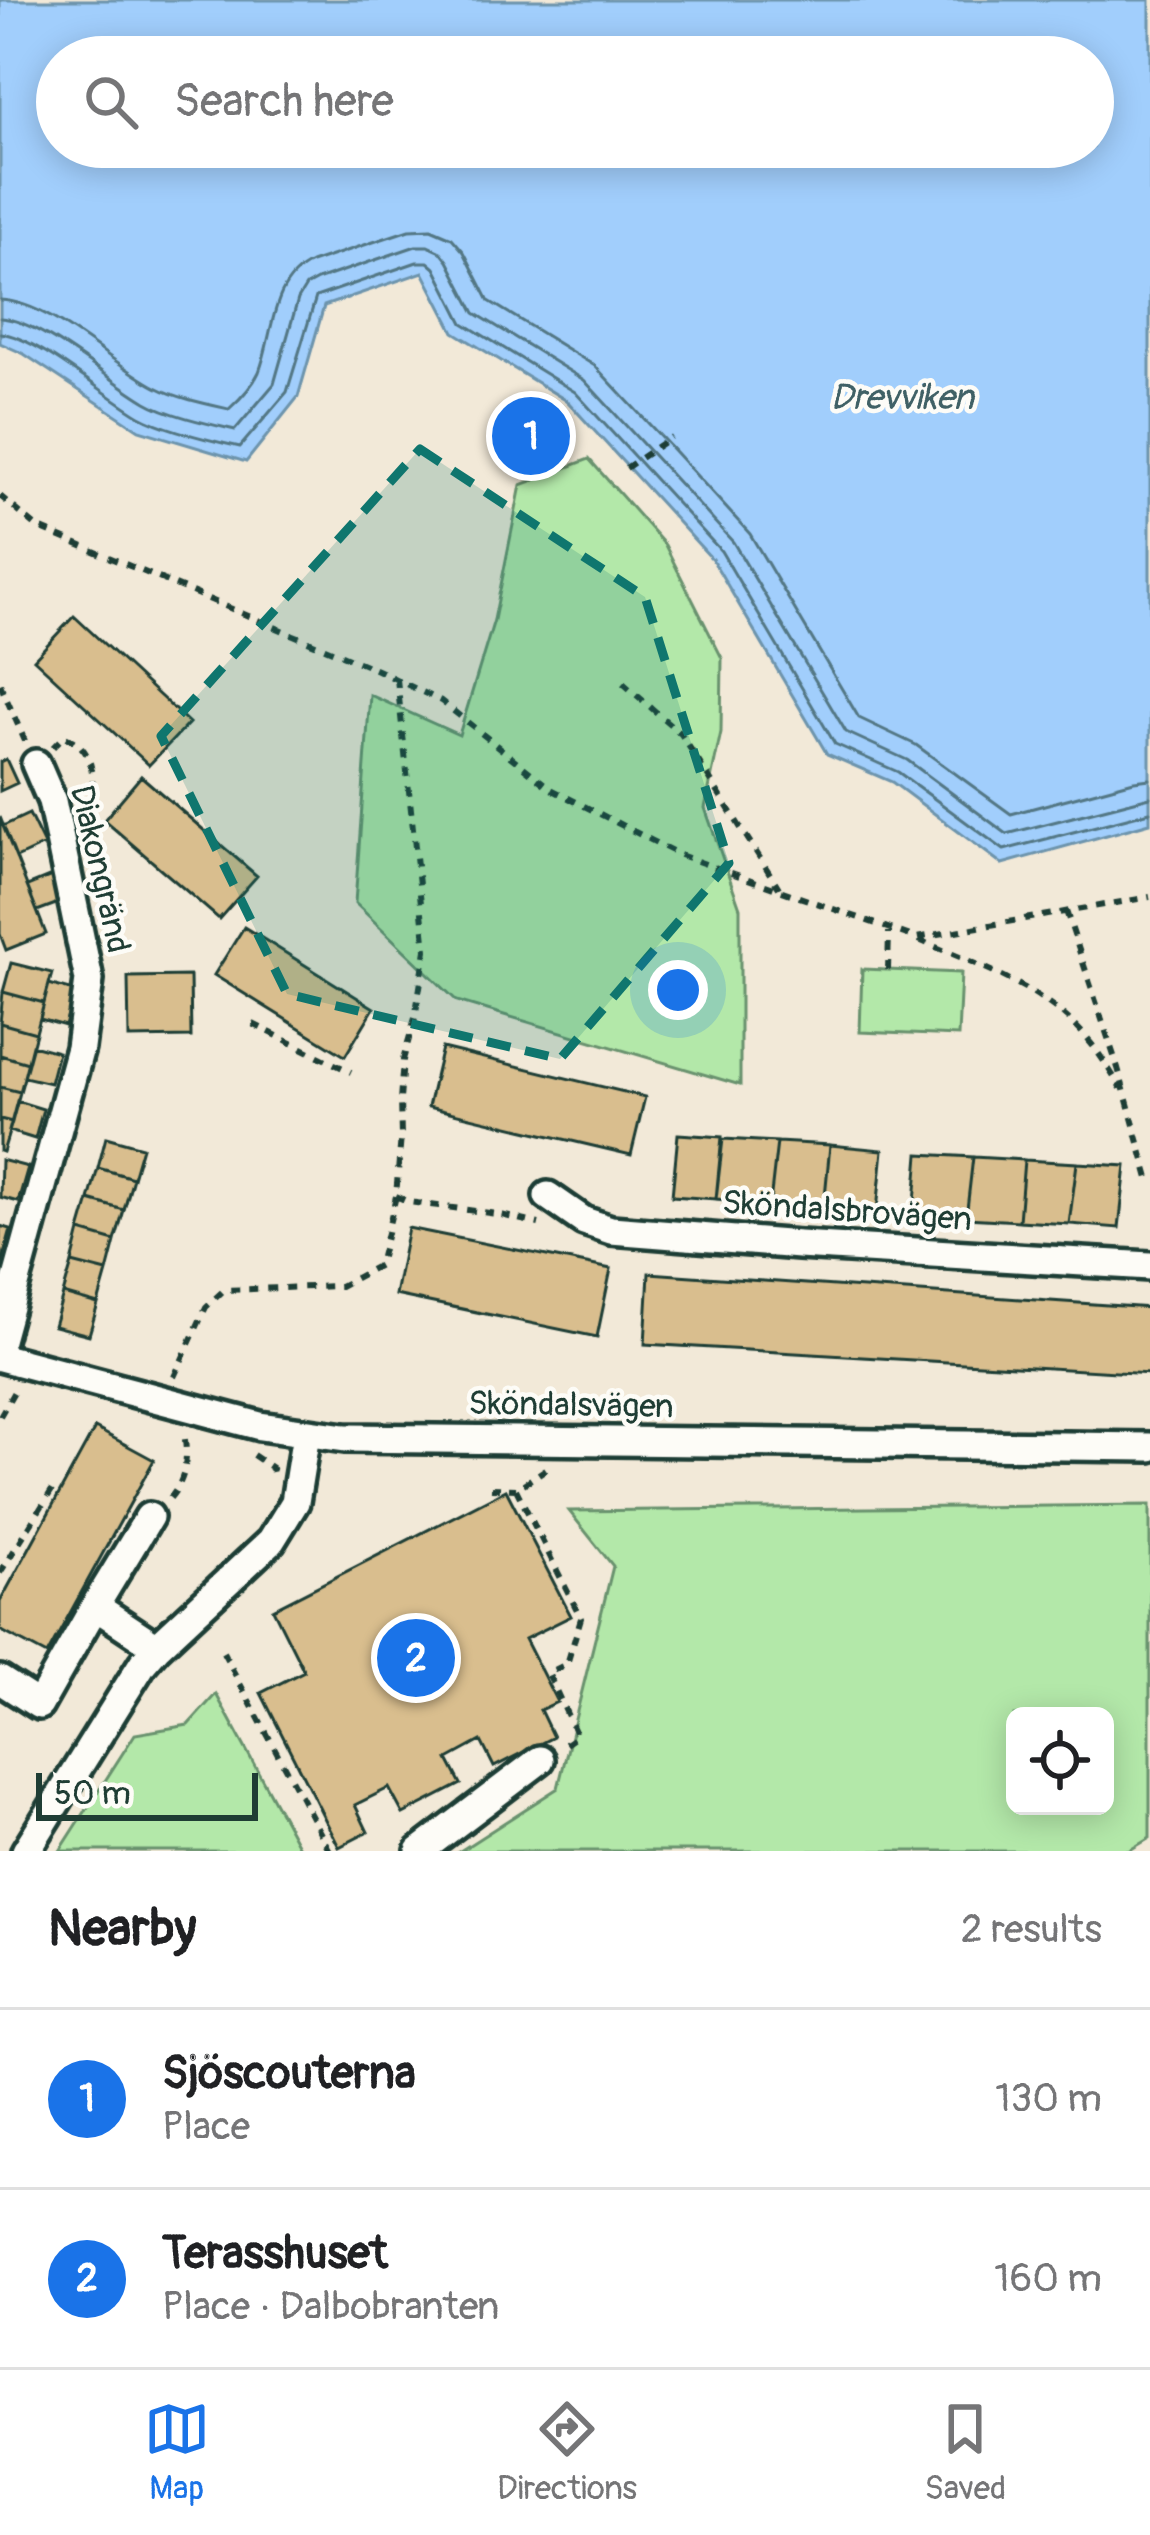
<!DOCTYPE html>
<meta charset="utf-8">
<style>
:root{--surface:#fff;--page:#f6f6f6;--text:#202124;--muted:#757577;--line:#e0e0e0;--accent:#1a73e8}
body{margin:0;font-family:Pangolin,sans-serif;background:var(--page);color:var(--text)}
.controls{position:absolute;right:36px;bottom:36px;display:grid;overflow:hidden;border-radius:18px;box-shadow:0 6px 30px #0003}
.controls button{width:108px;height:108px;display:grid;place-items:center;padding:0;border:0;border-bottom:3px solid var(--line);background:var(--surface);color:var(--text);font:60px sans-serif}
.scale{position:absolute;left:36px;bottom:30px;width:222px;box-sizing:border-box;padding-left:12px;border:6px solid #1f3d34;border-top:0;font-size:33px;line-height:42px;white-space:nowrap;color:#1f3d34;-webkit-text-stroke:9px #fdfcf7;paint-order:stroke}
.you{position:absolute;left:678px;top:990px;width:42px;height:42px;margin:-30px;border:9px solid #fff;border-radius:50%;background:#1a73e8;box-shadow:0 0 0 18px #1a73e833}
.badge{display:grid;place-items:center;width:78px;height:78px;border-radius:50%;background:var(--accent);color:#fff;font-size:39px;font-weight:700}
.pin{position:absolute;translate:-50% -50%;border:6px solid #fff;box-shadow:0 3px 12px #0006}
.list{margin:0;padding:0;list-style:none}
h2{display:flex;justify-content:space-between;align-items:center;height:156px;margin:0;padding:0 48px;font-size:51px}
h2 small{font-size:39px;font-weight:400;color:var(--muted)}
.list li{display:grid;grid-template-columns:78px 1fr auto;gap:36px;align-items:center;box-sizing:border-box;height:180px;padding:0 48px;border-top:3px solid var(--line)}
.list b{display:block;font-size:45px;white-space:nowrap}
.list p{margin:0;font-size:39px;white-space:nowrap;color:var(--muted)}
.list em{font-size:39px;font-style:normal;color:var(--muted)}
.icon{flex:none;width:66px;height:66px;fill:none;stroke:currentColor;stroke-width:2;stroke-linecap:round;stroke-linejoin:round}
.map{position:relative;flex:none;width:1150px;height:1851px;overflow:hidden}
.search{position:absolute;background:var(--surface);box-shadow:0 6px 30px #0003;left:36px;right:36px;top:36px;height:132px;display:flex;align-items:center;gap:30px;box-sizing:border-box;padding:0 42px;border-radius:66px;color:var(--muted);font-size:45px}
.sheet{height:516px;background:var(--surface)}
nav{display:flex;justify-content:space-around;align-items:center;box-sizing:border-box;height:168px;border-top:3px solid var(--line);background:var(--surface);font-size:33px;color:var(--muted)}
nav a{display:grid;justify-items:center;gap:6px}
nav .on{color:var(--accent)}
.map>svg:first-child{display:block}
</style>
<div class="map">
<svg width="1150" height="1851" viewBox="0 0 1150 1851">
<rect width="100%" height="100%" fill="#f2e9d8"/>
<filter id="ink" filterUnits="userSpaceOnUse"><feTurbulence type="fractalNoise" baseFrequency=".00833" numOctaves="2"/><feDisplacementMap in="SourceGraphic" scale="24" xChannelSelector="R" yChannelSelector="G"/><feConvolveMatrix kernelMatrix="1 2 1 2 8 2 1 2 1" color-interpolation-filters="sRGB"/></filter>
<g filter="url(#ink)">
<!-- green -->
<path fill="#b3e8a9" stroke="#69926e" stroke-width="3" fill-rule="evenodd" d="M589 459 665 545 722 658 721 732 705 808 740 908V1085L457 1001 355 903 370 695 459 735 494 620 521 485Z
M862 969 961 973 958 1036 860 1032Z
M1150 1505V1838L1128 1851H460L558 1788 613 1566 569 1511ZM1015 1716H1105V1806H1015Z
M216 1694 301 1851H60L135 1734 188 1725Z"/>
<!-- water -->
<path fill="#a1cefc" stroke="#6d94ac" stroke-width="3" fill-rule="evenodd" d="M0 0H1150V823L1002 864 892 782 827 754 712 559 567 401 454 332 423 272 324 306 298 397 246 462 139 430 24 354 0 343ZM57 57H1093V147H57Z"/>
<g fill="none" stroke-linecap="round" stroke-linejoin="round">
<!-- shore -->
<path stroke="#537784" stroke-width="3" d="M0 300C51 302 111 364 156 387 177 398 206 404 229 409 239 400 253 385 259 372 274 334 270 282 311 263L409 230 431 229 452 238 464 252 489 301 595 366 676 453 750 534 859 718 916 745 1011 814 1134 781 1150 779
M0 318C41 320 108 380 146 402 168 415 209 424 235 430L274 384 298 299 306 286 317 280 416 246H428L441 252 448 261 475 313 584 380 733 542 846 732 907 760 1007 834 1150 797
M0 333C37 337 104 395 140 416 163 429 213 441 240 447L287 392 316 297 417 262H428L435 268 463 323 575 392 721 551 835 744 898 772 1004 850 1150 812"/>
</g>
<!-- building -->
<path fill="#d9be8e" stroke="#1f3d34" stroke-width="3" d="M525 411 556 434 536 461 505 438Z
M74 616 189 723 149 765 34 659Z
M6 759 17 783 0 791V762Z
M141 776 257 876 219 919 104 820Z
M29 814 44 845 16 858 3 826Z
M0 817 46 934 6 950 0 934Z
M54 875 64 901 37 911 27 886Z
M244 927 374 1008 345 1056 214 975Z
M11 963 52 973 44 1003 3 992Z
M190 976 191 1037 129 1038 128 977Z
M49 984 74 991 65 1026 40 1019Z
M3 992 44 1003 36 1033 0 1023Z
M0 1023 36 1033 28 1063 0 1055Z
M32 1045 58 1052 50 1083 24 1077Z
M442 1048 645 1097 631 1155 428 1107Z
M0 1055 28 1063 20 1092 0 1087Z
M0 1087 20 1092 12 1122 0 1119Z
M17 1101 43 1109 35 1139 9 1131Z
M0 1119 12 1122 3 1152 0 1151Z
M678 1134 722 1137 716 1199 672 1196Z
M106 1137 142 1147 133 1178 98 1168Z
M723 1139 777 1142 770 1203 716 1199Z
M777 1142 830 1145 824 1207 770 1203Z
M830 1145 883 1150 877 1211 824 1207Z
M919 1154 973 1157 966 1218 914 1214Z
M973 1157 1024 1160 1019 1221 966 1218Z
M1 1160 28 1167 18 1202 0 1197Z
M1024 1160 1077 1163 1069 1224 1019 1221Z
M1077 1163 1126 1166 1119 1228 1069 1224Z
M98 1168 133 1178 124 1210 89 1200Z
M89 1200 124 1210 115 1241 80 1231Z
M0 1226 11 1229 2 1262 0 1261Z
M408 1228 611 1269 597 1337 395 1295Z
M80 1231 115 1241 107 1272 72 1263Z
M72 1263 107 1272 98 1304 63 1294Z
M649 1273 1150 1308V1374L645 1344Z
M63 1294 98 1304 89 1335 54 1326Z
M95 1428 154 1460 47 1655 0 1630V1602Z
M506 1490 571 1616 525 1639 557 1702 540 1710 553 1737 494 1767 481 1741 448 1759 461 1784 403 1814 389 1788 355 1805 368 1832 339 1847 261 1693 304 1671 273 1609Z"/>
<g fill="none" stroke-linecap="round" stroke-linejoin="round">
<!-- street casing -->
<g stroke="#1f3d34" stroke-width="36">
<path id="street" d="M548 1196 584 1221 611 1230 799 1245 1150 1266
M0 1340 80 1048 89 980 52 801 36 764
M0 1357 260 1426 345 1438 1150 1447
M149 1517 95 1606 157 1647 271 1541 295 1502 306 1434
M0 1680 39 1705 95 1606
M26 1851 143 1663 157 1647
M420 1851 540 1760"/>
</g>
<!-- path -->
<path stroke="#1f3d34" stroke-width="6" stroke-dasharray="9 9" stroke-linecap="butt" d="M626 468 671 437
M0 496 37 527 377 670 441 701 551 789 680 855 916 938 1150 897
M623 683 681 734 779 888
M0 684 25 741
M53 747 64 736C70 740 78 742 82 748 98 766 93 800 86 820
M1066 911 1118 1068 1150 1182
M919 940C978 965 1048 989 1089 1041 1101 1055 1111 1073 1121 1088
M888 970 889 932
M253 1024 351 1072
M396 1196 409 1202 497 1214 539 1224
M174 1377 206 1307 224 1290 340 1286 379 1265 396 1196 401 1136 400 1100 403 1060 415 1018 426 950 397 679
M0 1416 16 1388
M253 1455 272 1468 273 1473
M546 1469 516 1489 581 1618 567 1664 548 1673 577 1736 564 1745
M491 1488 516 1489
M170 1498C187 1478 188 1457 184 1433
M0 1573 52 1490
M223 1652 330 1851"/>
<!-- street -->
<use href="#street" stroke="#fdfcf7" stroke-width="27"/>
</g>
</g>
<!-- marked area -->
<path fill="#0f766e" fill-opacity="0.2" stroke="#0f766e" stroke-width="9" stroke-dasharray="24 15" stroke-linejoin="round" d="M420 449 645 597 729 863 560 1059 287 994 161 736Z"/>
<g text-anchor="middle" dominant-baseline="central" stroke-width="9" stroke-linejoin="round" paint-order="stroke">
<!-- street labels -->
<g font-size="33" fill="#1f3d34" stroke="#fdfcf7">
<text transform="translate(100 869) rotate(77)">Diakongränd</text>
<text transform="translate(847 1211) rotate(4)">Sköndalsbrovägen</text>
<text transform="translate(571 1405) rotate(1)">Sköndalsvägen</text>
</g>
<!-- water labels -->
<g font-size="36" font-style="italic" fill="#406166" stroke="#fdfcf7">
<text x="902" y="397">Drevviken</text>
</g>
</g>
</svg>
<div class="controls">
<button><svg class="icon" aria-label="locate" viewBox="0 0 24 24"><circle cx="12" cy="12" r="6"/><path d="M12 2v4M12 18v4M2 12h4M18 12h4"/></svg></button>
</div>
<div class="scale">50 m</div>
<div class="you"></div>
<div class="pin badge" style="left:531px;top:436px">1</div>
<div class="pin badge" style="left:416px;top:1658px">2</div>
<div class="search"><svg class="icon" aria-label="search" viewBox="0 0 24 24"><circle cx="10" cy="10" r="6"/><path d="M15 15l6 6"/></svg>Search here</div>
</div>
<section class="sheet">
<h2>Nearby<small>2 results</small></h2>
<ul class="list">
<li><span class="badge">1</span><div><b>Sjöscouterna</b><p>Place</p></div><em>130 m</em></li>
<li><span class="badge">2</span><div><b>Terasshuset</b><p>Place · Dalbobranten</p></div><em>160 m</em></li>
</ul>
</section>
<nav>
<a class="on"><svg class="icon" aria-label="map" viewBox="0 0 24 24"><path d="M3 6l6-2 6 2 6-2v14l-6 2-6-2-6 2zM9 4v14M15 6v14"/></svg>Map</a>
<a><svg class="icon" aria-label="directions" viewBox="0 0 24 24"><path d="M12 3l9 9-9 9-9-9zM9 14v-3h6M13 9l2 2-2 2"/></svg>Directions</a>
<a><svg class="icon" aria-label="saved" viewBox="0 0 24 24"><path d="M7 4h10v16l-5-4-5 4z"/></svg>Saved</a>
</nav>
